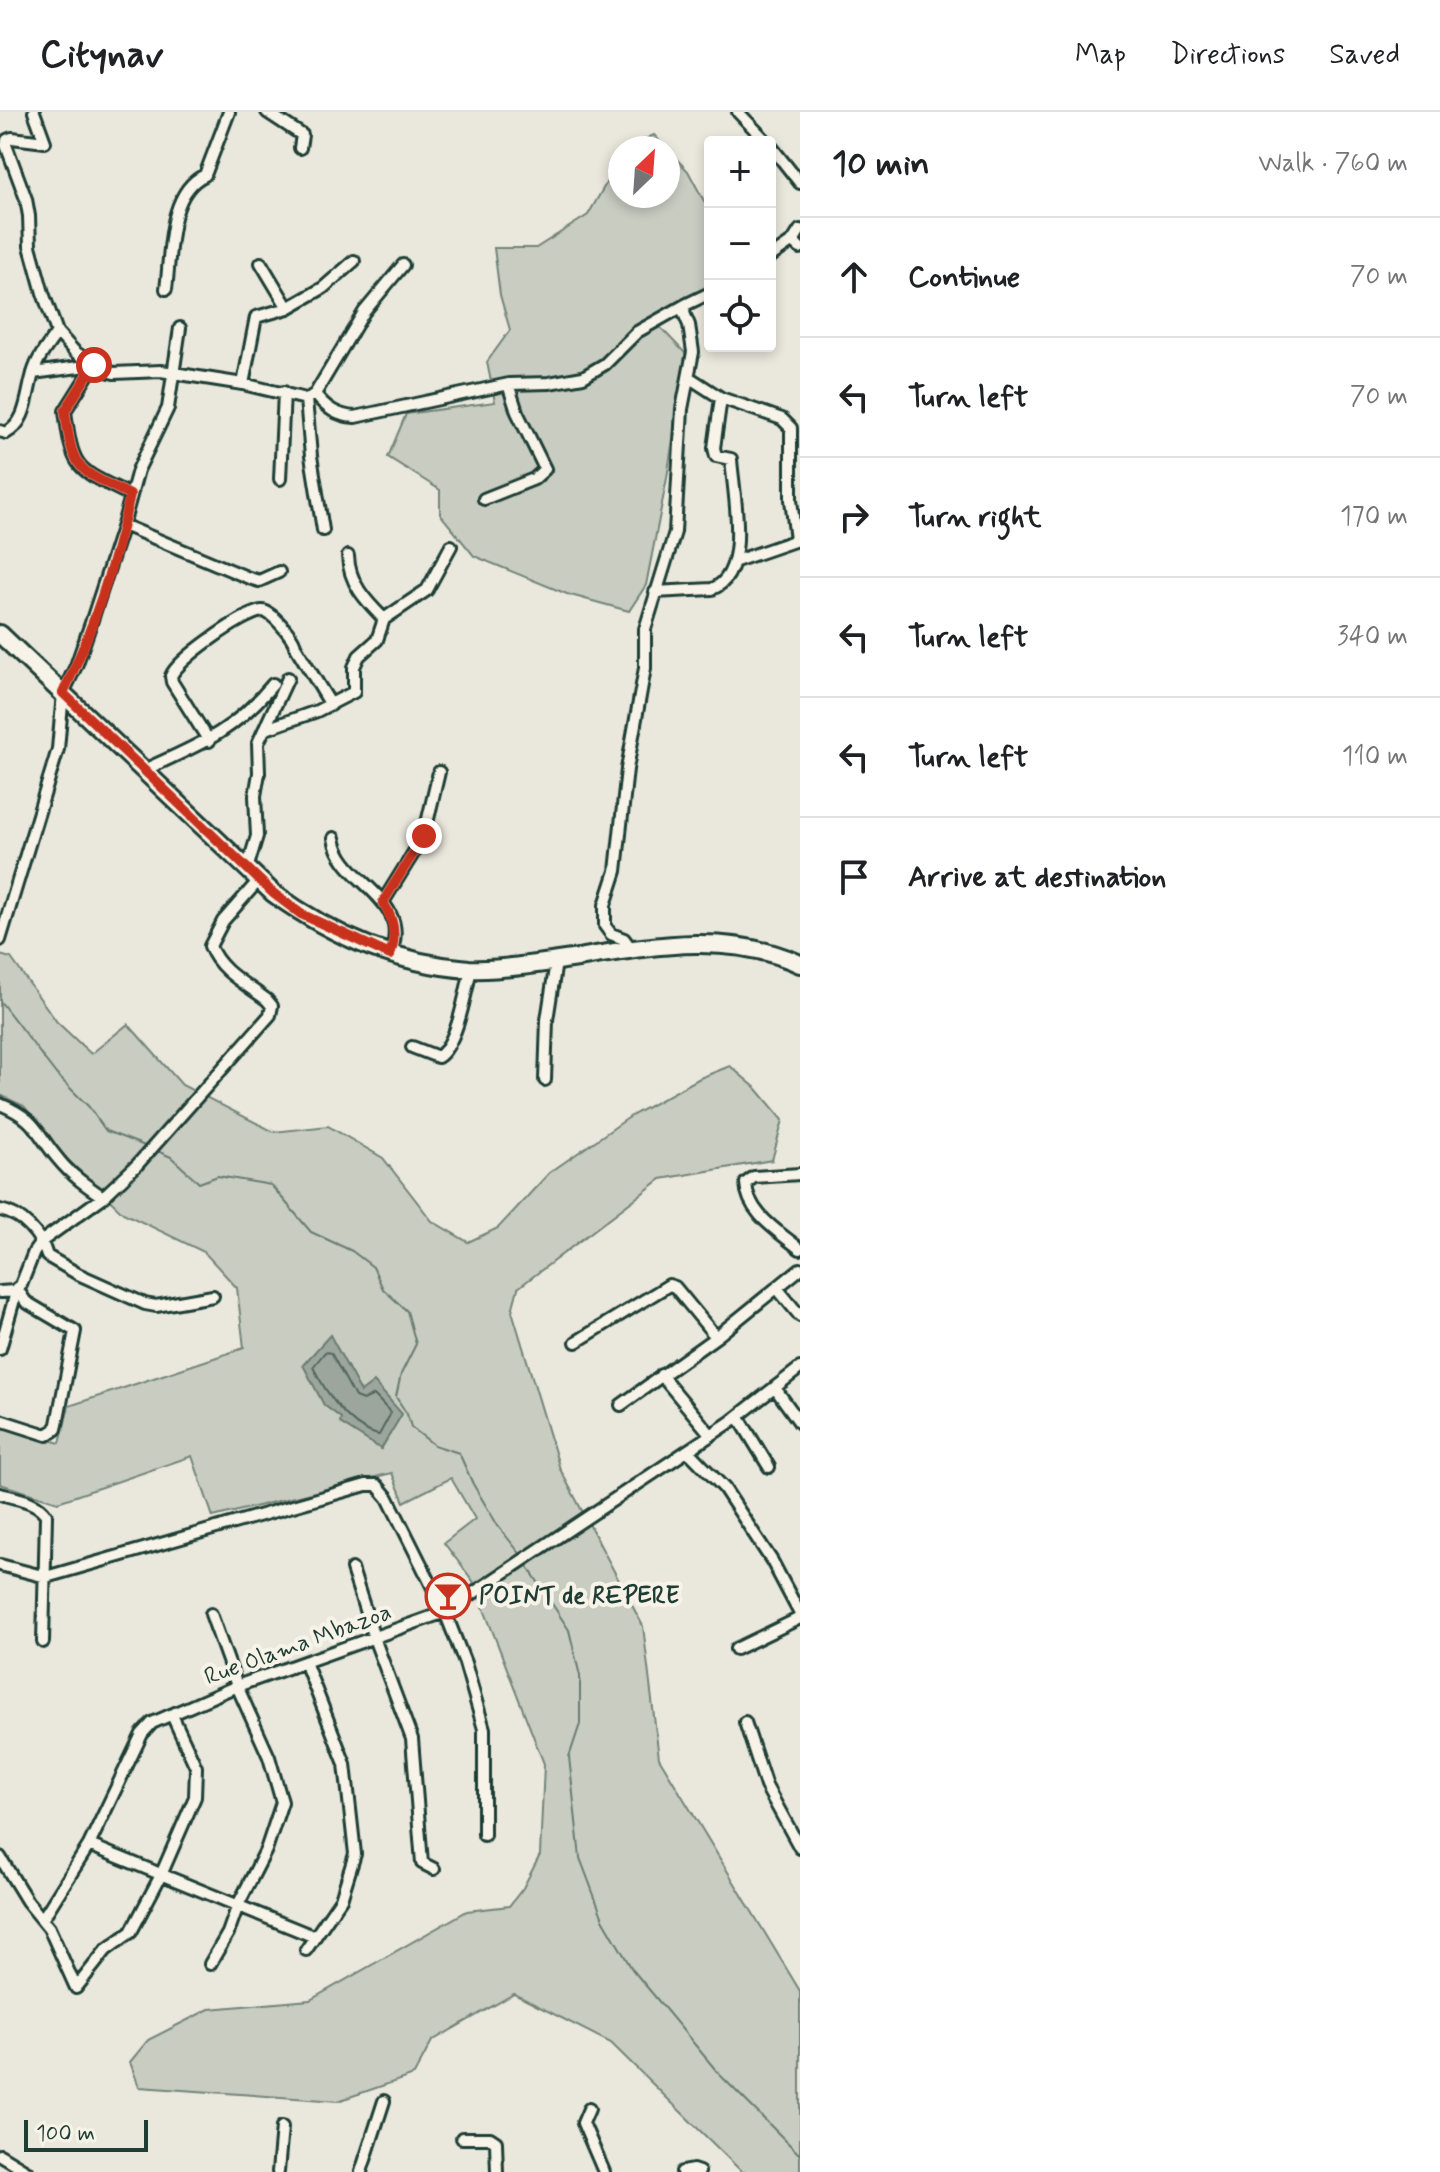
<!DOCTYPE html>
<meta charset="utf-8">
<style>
:root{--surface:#fff;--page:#f2f2f2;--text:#202124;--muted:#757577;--line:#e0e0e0}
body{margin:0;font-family:Mynerve,sans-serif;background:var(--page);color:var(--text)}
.controls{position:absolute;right:24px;top:24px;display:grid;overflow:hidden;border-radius:8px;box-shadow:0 4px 12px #0003}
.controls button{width:72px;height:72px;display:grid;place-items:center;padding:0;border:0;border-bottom:2px solid var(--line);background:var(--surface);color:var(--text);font:40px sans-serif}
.compass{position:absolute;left:608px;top:24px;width:72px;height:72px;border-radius:50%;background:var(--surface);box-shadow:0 4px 12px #0003;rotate:25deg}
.scale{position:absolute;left:24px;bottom:20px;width:124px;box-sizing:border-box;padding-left:8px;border:4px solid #1f3d34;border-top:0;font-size:22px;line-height:28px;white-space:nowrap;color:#1f3d34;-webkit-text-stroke:6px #f7f3e8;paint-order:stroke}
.stop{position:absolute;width:24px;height:24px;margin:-18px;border:6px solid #c8321e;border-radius:50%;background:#fff}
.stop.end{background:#c8321e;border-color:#fff;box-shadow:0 2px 8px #0008}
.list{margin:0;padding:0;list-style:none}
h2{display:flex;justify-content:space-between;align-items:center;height:104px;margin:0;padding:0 32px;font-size:34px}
h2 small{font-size:26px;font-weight:400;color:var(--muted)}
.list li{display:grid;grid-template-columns:52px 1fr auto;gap:24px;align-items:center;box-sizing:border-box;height:120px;padding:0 32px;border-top:2px solid var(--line)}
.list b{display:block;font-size:30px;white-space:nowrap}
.list em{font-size:26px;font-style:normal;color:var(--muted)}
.icon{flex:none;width:44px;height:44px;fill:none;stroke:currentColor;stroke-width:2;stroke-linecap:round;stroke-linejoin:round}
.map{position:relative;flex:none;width:800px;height:2060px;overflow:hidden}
header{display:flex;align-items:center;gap:48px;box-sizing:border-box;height:112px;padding:0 40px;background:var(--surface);border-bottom:2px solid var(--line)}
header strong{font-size:38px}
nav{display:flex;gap:44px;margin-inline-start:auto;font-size:28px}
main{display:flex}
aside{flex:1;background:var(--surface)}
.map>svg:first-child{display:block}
</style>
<header>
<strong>Citynav</strong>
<nav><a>Map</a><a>Directions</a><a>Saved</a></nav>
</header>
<main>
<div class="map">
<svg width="800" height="2060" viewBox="0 0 800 2060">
<rect width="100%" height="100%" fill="#eae8dd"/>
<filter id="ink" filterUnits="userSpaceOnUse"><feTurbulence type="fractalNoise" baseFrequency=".0125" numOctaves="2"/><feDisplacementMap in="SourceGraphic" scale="16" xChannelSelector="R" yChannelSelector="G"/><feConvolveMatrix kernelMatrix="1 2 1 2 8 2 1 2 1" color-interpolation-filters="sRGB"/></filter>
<g filter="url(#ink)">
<!-- green -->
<path fill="#c8ccc1" stroke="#74847a" stroke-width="2" d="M654 23 666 36H626Z
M668 38 688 59 710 100V181L660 215 686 242 667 366 646 473 629 499 567 482 474 444 440 402V378L388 345 406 302 495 290 487 250 510 218 500 183 494 136H536L588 103 620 47V84H668Z
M0 843 11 846 57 910 91 942 128 912 182 973 274 1020 328 1014 383 1046 432 1109 468 1130 498 1116 549 1061 631 1004 700 966 730 954 757 977 783 1008 772 1048 661 1067 518 1176 512 1199 560 1357 643 1514 659 1646 800 1879V2060H742L611 1931 514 1882 432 1929 414 1963 338 1989 139 1975 130 1950 148 1928 209 1897 310 1888 467 1799 509 1794 523 1776 540 1743 544 1652 473 1469 444 1431 475 1407 451 1366 404 1390 392 1361 213 1405 192 1344 58 1390 0 1372V1314L60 1331 69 1294 244 1236 237 1176 204 1140 123 1101 63 1043 24 994 0 983Z"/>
<!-- water -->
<path fill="#9ca69c" stroke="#6a7c72" stroke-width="2" d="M330 1223 361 1280 374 1270 402 1302 381 1337 340 1311 341 1306 324 1293 303 1253Z"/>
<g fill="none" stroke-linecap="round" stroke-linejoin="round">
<!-- shore -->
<path stroke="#51675e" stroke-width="2" d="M325 1240 331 1241 355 1285 363 1288 374 1283 391 1301 379 1323C350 1317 326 1281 313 1255Z"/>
<!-- stream -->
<path stroke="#6a7c72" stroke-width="2" d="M0 889 56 962 89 995 106 1019 145 1034
M155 1038 171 1045 199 1071 218 1064 271 1073 311 1120 352 1139 373 1155 383 1177 407 1199 416 1232 401 1262 396 1285 407 1302 411 1315 434 1333 459 1341 473 1372 498 1414 522 1444
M525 1450 569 1518 580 1564V1612L569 1645 580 1746 603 1807 632 1857 720 1963 800 2043"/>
<!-- minor casing -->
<g stroke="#1f3d34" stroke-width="16">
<path id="minor" d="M34 0 45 30 12 26 7 28 6 33 26 87 29 104 30 134 43 181 57 220 75 240 100 257 114 261 161 259 243 272 256 205 288 196 323 176 354 149
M267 0 302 23 300 36
M738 0 767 30
M770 33 800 71
M800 118 793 129 800 136
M770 145 793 129
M261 151 288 196
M166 177C171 143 167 80 205 63L229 0
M94 253 65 299C73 361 77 356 130 383
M33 261 94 253
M690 266 721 286 782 307 791 316V388L796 428
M243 272 306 287 311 344 323 418
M315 282C326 296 337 304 355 305L509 272 549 271 583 265 605 252 637 220 685 193
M312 284 315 282 364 200 403 153
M0 319 6 321C30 309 26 275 36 253 41 241 50 231 57 220
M280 367 284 280
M484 387 534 367 545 357 517 300 508 272
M123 413 249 466 259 469 279 460
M348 444C349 471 365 488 384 507
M736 449 800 427
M655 480 712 477C752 462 733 380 731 347L716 344 714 336 721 286
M266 617 317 599 354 580V555L359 544 377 528 384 507 427 478 451 434
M209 629 172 570 171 564C178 547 244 501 262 499 271 498 294 526 295 534L331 593
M144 658C201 632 232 621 273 572
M334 726C341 772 414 785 390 843
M247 757 257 724 255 684 259 661 258 631 288 566
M383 790 424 724 439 660
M0 828 58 637 63 581 76 554 91 511 123 413 138 358 168 296 180 216
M632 838 624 827 611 822 605 814V793L616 759 627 657 645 556V517L675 420 682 297 693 240 689 213 684 201 685 193 710 181
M412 935 438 945C457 933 466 879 471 857
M545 968 547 908 556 850
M0 992C38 1008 35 1020 59 1048 71 1063 87 1074 103 1085
M800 1062 754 1065 746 1071C747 1101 778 1119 800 1137
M0 1098C22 1102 41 1123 47 1144L78 1162 145 1192 156 1194 213 1184
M777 1176 800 1204
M0 1180 14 1179 21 1173 34 1140 42 1129 103 1085 137 1053 270 903 272 894 267 888C246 872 219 859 210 834L223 809 259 768
M576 1230 669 1173 675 1175 716 1225
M0 1237 17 1177
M661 1263 711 1323
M775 1276 800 1311
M621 1293 716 1225 800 1157
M738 1304 769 1355
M0 1308 47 1323 56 1317 75 1219 26 1190 17 1177
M688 1339 724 1376 772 1449 800 1502
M0 1382C15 1386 38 1389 46 1403L43 1530
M0 1453 46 1465 366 1373H377L388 1386 445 1500 465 1551 484 1617V1723
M352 1457 374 1526 412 1627 422 1751 434 1757
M736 1537 800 1506
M305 1550 345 1652 355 1742 341 1787 306 1838
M745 1610 766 1674 800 1736
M89 1733 315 1825
M0 1745 27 1789 49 1816 76 1876 106 1838 131 1820 161 1763 195 1685 196 1655 172 1603
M43 1806 89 1733 142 1622 152 1611 237 1574 445 1500 729 1311 800 1256
M210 1852 228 1821 238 1793 266 1738 282 1690 269 1645 237 1574 211 1502
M589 1997 583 2011 604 2060
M462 2026H490L496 2030 497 2060
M0 2043 28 2060
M278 2060 282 2015
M361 2060 384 1989
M682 2060 693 2058 699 2060"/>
</g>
<!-- primary casing -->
<g stroke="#1f3d34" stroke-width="22">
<path id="primary" d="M0 522 273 781C331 823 397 852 469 857 491 858 515 855 536 852 624 841 715 813 800 852"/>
</g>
<!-- minor -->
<use href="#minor" stroke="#f7f3e8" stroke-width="10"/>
<!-- primary -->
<use href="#primary" stroke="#f7f3e8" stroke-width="16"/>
</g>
</g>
<g fill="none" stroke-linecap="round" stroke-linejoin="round" filter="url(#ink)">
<!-- route -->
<path stroke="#c8321e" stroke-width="10" d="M94 253 65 299C73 361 77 356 130 383 116 447 92 522 63 581L273 781 301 802 390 843C397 824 394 807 383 790L424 724"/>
</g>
<!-- icons -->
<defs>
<g id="bar-ring" transform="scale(2.3)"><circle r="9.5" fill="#f7f3e8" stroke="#c8321e" stroke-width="1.5"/><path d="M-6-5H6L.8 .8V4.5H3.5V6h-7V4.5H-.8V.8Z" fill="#c8321e"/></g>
</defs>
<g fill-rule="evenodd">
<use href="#bar-ring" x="448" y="1484"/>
</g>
<g text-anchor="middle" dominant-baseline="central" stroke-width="8" stroke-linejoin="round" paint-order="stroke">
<!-- poi labels -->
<g font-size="24" font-weight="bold" fill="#1f3d34" stroke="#f7f3e8" text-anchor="start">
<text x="479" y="1484">POINT de REPERE</text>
</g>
<!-- street labels -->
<g font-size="24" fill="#1f3d34" stroke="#f7f3e8">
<text transform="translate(298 1533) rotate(-20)">Rue Olama Mbazoa</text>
</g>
</g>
</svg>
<div class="controls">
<button>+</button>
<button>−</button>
<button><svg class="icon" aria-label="locate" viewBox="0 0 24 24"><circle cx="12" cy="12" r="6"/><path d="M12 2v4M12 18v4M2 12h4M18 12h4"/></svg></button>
</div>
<svg class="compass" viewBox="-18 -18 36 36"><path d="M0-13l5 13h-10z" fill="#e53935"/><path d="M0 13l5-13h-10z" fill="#757577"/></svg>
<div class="scale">100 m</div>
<div class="stop" style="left:94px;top:253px"></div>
<div class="stop end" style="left:424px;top:724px"></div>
</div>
<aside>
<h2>10 min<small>Walk · 760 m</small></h2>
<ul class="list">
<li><svg class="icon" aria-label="ahead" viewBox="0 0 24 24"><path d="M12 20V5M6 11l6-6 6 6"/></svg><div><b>Continue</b></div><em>70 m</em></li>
<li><svg class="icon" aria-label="left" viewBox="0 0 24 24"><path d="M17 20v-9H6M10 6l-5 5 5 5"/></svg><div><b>Turn left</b></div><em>70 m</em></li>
<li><svg class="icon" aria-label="right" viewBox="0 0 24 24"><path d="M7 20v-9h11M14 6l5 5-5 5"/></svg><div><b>Turn right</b></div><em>170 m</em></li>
<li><svg class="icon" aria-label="left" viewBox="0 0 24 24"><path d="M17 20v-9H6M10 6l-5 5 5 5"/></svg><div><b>Turn left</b></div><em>340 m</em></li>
<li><svg class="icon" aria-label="left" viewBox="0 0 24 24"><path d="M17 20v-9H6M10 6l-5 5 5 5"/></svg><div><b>Turn left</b></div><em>110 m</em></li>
<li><svg class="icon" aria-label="arrive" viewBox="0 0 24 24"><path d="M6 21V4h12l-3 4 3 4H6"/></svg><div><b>Arrive at destination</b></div></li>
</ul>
</aside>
</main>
